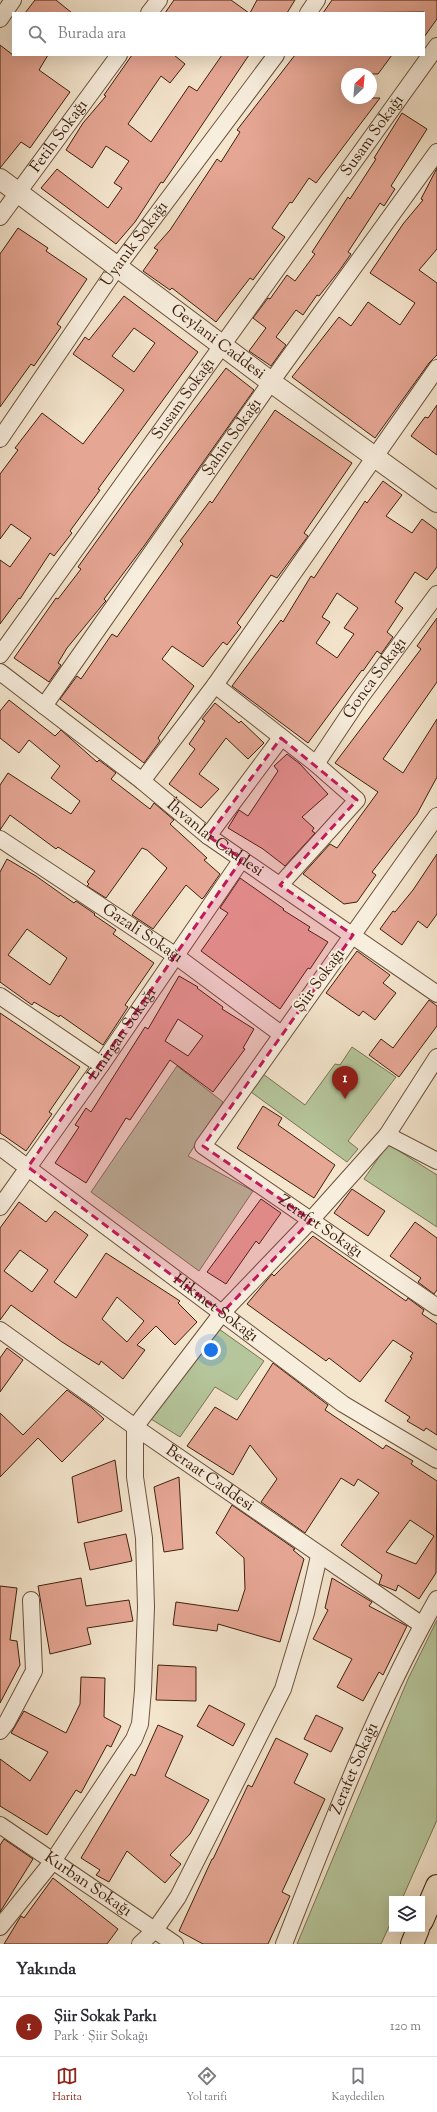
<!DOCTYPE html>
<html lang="tr">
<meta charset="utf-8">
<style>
:root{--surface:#fff;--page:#f7f7f7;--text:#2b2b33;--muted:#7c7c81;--line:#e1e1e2;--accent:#8f2418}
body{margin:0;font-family:"Sorts Mill Goudy",serif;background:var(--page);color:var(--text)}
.controls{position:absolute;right:12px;bottom:12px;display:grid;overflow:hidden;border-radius:0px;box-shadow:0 4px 16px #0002}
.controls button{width:36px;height:36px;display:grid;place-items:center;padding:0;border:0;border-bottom:1px solid var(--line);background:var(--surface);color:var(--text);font:20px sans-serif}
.compass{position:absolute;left:341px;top:68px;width:36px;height:36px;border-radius:50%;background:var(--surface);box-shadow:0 4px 16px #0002;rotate:26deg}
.you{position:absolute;left:211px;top:1350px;width:14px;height:14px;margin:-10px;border:3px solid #fff;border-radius:50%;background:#1a73e8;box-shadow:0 0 0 6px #1a73e833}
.badge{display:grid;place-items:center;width:26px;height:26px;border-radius:50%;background:var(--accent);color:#fff;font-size:13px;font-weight:700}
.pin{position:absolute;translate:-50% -33px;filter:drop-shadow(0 1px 2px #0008)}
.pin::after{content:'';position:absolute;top:21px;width:14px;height:12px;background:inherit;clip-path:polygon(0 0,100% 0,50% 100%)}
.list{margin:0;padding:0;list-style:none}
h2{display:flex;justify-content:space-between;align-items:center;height:52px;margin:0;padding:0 16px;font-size:17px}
h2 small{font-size:13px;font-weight:400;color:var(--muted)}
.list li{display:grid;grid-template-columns:26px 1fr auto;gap:12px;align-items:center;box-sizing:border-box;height:60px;padding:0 16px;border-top:1px solid var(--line)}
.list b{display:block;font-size:15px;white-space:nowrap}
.list p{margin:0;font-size:13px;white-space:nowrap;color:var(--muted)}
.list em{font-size:13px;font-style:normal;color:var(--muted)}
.icon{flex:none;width:22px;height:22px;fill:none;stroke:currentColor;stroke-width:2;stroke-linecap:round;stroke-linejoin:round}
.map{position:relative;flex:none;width:437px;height:1944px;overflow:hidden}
.search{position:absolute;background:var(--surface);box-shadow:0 4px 16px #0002;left:12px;right:12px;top:12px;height:44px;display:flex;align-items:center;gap:10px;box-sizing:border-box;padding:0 14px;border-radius:0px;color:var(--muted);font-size:15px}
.sheet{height:112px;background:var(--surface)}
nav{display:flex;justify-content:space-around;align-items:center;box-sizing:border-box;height:56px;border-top:1px solid var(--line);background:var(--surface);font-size:11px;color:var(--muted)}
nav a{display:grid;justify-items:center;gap:2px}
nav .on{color:var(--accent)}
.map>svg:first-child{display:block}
</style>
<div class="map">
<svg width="437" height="1944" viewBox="0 0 437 1944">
<rect width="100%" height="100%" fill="#f4e5cd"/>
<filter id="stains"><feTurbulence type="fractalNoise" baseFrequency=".005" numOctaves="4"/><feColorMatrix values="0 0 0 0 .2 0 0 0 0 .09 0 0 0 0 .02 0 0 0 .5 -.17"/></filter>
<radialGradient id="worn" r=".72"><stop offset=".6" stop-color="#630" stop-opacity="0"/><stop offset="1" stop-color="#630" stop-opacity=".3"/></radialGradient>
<!-- green -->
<path fill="#b6c69c" stroke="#7a7454" d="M352 1047 396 1077 348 1141 358 1149 347 1162 251 1092 263 1074 305 1105 335 1064 340 1065Z
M177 1066 223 1102 188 1156 253 1191 199 1271 91 1192Z
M388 1144 437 1175V1227L364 1179Z
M219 1329 264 1361 237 1400 215 1387 180 1437 151 1419Z
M437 1620V1820L402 1899H392V1920L381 1944H297L408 1679Z"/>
<!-- building -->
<path fill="#e6a694" stroke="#3e210d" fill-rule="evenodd" d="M35 0H56L72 13H25Z
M174 0H231L249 13H165Z
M257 0H295L287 13H250Z
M332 0H437V19L424 37V12L323 13Z
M0 45 13 55H48L39 70 70 92 30 148 21 142 0 168Z
M132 55H174L185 64 170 83 161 76 128 124 151 142 189 86 197 91 222 55H249L163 183 161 182 135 222 116 244 41 188 57 169 108 208 122 188 114 183 129 161 106 146 92 168 66 150 83 123 106 96 104 95Z
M295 55H392L378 74H347V98H380L316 183 309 178 292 203 290 202 272 228 285 237 253 280 250 278 216 322 172 288 170 290 143 271 158 250 154 248 170 230 217 159 221 162 240 132 237 130Z
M402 113 427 129 391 186 395 189 384 206 380 203 348 252 351 254 339 271 319 296 317 295 303 315 296 310 276 337 286 345 271 366 249 351 266 328 253 318 268 298 270 299 287 275 295 281 315 254 312 252 329 226 348 197 350 199 376 159 374 158Z
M437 168V249L419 270 437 283V355L429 363 375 438 292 377 339 317 351 326 368 302 400 325 415 303 370 273 403 224 423 200 421 199Z
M18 228 48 248 46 251 87 279 57 324 61 327 34 366 31 364 0 407V254Z
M124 296 198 352 98 489 100 490 70 531 72 533 54 556 50 553 20 599 19 598 0 624V560L10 567 31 538 11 524 0 539V474L18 450 15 448 42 413 83 444 124 390 73 354 85 337 89 340ZM134 328 155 343 134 372 112 356Z
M226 368 254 390 144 546 104 599 106 601 104 603 67 648 58 663 61 665 49 682 14 658 56 598 58 599 81 569 78 567 132 492Z
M437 405V455L411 436 425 417 428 418Z
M275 410 352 463 304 533 308 536 277 578 271 575 237 623 241 627 227 645 223 642 203 667 172 646 162 659 194 686 158 738 160 741 144 763 60 699 77 676 81 679 112 634 117 637 183 544 180 541 210 501 212 503Z
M383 481 402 495 386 516 412 533 422 519 437 530V567L427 580 415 572 395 602 403 608 387 632 393 637 381 654 377 651 363 671 362 670 308 743 232 686 281 620 283 622 311 576 314 578 365 501 367 503ZM337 593 358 608 344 628 354 634 337 658 316 643 330 622 322 617Z
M437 618V682L383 759 403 773 437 719V777L417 814 372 872 376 875 357 902 344 904 303 874 330 844 337 848 378 792 335 763 421 649 417 646Z
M9 700 55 736 61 730 97 762 99 760 116 773 111 779 150 809 154 803 174 820 170 824 207 858 204 860 220 874 204 897 202 899 186 885 153 929 132 915 167 868 147 850 142 848 106 898 87 886 89 884 87 882 95 871 58 847 56 849 10 815 0 830V785L8 773 71 814 80 801 51 778 60 766 29 740 19 753 0 738V711Z
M215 703 239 723 241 721 264 743 248 759 226 738 199 774 219 789 201 808 169 784 195 749 189 744 205 721 202 719Z
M287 754 300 764 328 794 302 817 314 828 312 831 315 833 285 866 263 849 228 828 239 810 248 816 278 771 274 766Z
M437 854V914L427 928 418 921 402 945 380 929 393 911 395 912 413 890Z
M7 859 36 876 74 903 76 901 95 914 94 915 116 930 113 934 154 963 125 1005 128 1007 103 1045 60 1015 59 1017 34 1002 32 1005 0 982V872ZM27 929 67 958 50 985 8 955Z
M240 878 284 909 283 910 310 927 308 930 328 942 310 969 308 968 280 1009 201 951 228 913 220 908Z
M357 951 390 975 383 983 396 993 375 1020 363 1011 359 1016 326 993Z
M179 976 198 987 197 988 223 1007 222 1009 254 1029 243 1048 245 1049 213 1092 170 1060 130 1120 126 1118 86 1183 55 1163 79 1127 75 1125 86 1108 91 1112 145 1027 148 1029ZM178 1019 203 1036 188 1056 165 1041Z
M429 1000 437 1006V1026L399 1077 369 1055 381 1039 393 1048Z
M0 1013 80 1067 49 1112 52 1114 26 1151 0 1133Z
M263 1106 282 1118 278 1125 335 1165 314 1198 237 1148Z
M352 1189 385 1211 368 1236 334 1213Z
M261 1199 281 1213 259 1244 256 1241 226 1284 207 1272Z
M19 1202 46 1222 55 1211 88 1235 54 1282 76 1298 106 1253 180 1301 178 1303 197 1322 175 1345 156 1326 137 1345 145 1350 123 1379 101 1361 99 1365 62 1342 11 1305 0 1320V1228ZM20 1250 48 1270 32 1292 4 1271ZM117 1297 144 1321 127 1342 102 1319Z
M415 1222 437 1238V1290L434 1294 418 1282 421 1278 390 1256Z
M313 1236 406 1301 408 1298 424 1310 422 1314 437 1324V1435L426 1428 424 1431 407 1421 410 1417 385 1401 412 1358 410 1357 413 1353 393 1340 360 1382 329 1358 326 1361 247 1304 272 1274 274 1276Z
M7 1348 23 1360 0 1392V1358Z
M273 1363 328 1405 325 1410 383 1449 386 1445 413 1461 411 1464 437 1481 436 1573 419 1599 398 1585 396 1591 379 1584 382 1575 341 1545 379 1493 358 1479 354 1486 341 1478 305 1533 261 1502 277 1479 250 1445 233 1475 187 1446 215 1407 237 1420ZM410 1520 434 1536 416 1564 386 1552Z
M67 1390 92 1408 104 1419 62 1462 38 1438 0 1477V1413L23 1435Z
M115 1460 122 1511 78 1523 72 1477Z
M179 1477 183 1549 164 1552 154 1487Z
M232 1505 295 1549 293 1550 304 1559 280 1642 218 1624 217 1631 173 1625 176 1602 238 1611 245 1589 244 1558 216 1533Z
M126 1534 132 1561 90 1570 84 1543Z
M81 1578 86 1606 129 1600 133 1621 87 1628 91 1644 50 1654 38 1586Z
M332 1578 372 1602 369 1606 407 1626 383 1675 379 1672 363 1701 337 1687 352 1659 313 1639 328 1610 325 1608Z
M0 1586 17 1588 10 1640 17 1641 20 1665 0 1703Z
M158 1665 196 1667V1701L156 1700Z
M81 1677 105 1678 104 1717 121 1726 111 1747 107 1745 81 1793 76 1790 47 1835 0 1806V1759L30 1781 48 1752 11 1733 24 1711 66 1733 80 1704Z
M209 1705 245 1724 233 1746 197 1726Z
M316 1715 343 1728 331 1752 304 1739Z
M158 1725 183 1736 165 1776 209 1800 190 1834 170 1855 181 1864 165 1883 127 1851 109 1882 96 1875 100 1870 81 1858 131 1774 135 1776Z
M276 1738 308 1754 294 1783 325 1799 282 1892 290 1896 268 1944H203L179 1931 212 1859H213L248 1785 252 1787Z
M4 1839 33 1859 0 1912V1845Z
M53 1878 118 1929 107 1944H4L21 1916 24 1918Z"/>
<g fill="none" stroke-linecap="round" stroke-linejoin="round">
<!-- minor casing -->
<g stroke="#6c523d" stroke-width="18">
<g id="minor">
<path d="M149 13 159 0"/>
<path d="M308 13 317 0"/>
<path d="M0 19 13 0"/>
<path id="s1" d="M0 217 119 55"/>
<path id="s2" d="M0 439 118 266 276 55"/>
<path id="s3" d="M0 655 437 46"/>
<path id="s4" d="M0 672 142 781 208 836 437 994"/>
<path d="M215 685 316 764 357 800 280 885"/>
<path id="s5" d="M44 706 271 382 437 152"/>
<path id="s6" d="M316 764 360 698 437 594"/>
<path d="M142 781 215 685 437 368"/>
<path id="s7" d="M437 816 203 1146 437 1307"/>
<path d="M208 836 281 738"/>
<path id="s8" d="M0 839 176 956 281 1034"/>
<path d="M0 996 101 1065"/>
<path d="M387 1135 437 1161"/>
<path id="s9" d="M0 1147 343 1404 437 1460"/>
<path id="s10" d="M0 1207 101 1065 242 859"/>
<path id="s11" d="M0 1330 135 1427 422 1625"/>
<path d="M0 1731 7 1722 34 1671 31 1600"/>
<path id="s12" d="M0 1825 175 1944"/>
<path d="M0 1927 53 1861 134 1739 140 1724 143 1690 146 1607 144 1538 135 1477V1427L222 1313 311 1220 387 1135 437 1057"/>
<path d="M140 1944 155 1930 178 1897 283 1689 306 1613 319 1556"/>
<path id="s13" d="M284 1944C330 1827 375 1708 437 1599"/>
</g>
</g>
<!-- tertiary casing -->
<g stroke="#6c523d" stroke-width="22">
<g id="tertiary">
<path id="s14" d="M0 179 271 382 437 502"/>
</g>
</g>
<!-- motorway casing -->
<g stroke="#3e210d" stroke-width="24">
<path id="motorway" d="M422 1921 437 1886
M412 1944 418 1929"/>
</g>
<!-- minor -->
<use href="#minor" stroke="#f8eede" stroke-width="16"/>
<!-- tertiary -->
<use href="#tertiary" stroke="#f8eede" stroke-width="20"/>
<!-- motorway -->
<use href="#motorway" stroke="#f4e5cd" stroke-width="22"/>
</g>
<!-- marked area -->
<path fill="#c2185b" fill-opacity="0.2" stroke="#c2185b" stroke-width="3" stroke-dasharray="8 5" stroke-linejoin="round" d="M281 738 357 800 280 885 353 935 203 1146 311 1220 222 1313 28 1167 242 859 208 836Z"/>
<g text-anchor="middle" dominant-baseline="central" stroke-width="4" stroke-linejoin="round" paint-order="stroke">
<!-- street labels -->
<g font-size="16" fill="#3e210d" stroke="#f8eede">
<text stroke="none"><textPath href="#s1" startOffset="100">Fetih Sokağı</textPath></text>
<text stroke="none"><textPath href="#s3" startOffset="639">Susam Sokağı</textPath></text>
<text stroke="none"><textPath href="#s2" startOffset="237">Uyanık Sokağı</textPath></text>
<text stroke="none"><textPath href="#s14" startOffset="272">Geylani Caddesi</textPath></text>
<text stroke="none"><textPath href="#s3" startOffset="315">Susam Sokağı</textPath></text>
<text stroke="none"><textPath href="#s5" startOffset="328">Şahin Sokağı</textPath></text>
<text stroke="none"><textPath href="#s6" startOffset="104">Gonca Sokağı</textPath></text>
<text stroke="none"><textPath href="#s4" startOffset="272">İhvanlar Caddesi</textPath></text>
<text stroke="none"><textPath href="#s8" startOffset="171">Gazali Sokağı</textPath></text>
<text transform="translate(320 981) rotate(-54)">Şiir Sokağı</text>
<text stroke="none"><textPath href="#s10" startOffset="212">Emirgan Sokağı</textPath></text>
<text stroke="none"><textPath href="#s7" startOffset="547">Zerafet Sokağı</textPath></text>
<text stroke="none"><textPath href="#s9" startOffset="269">Hikmet Sokağı</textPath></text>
<text stroke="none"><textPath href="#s11" startOffset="257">Beraat Caddesi</textPath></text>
<text stroke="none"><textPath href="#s13" startOffset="189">Zerafet Sokağı</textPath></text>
<text stroke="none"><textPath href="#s12" startOffset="106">Kurban Sokağı</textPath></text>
</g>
</g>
<rect width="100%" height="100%" filter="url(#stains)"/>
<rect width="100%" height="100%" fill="url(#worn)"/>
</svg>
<div class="controls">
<button><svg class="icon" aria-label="layers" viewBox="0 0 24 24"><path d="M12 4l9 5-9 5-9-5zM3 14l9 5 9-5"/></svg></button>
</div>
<svg class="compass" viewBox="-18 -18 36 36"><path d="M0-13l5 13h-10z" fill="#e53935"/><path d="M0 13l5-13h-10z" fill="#7c7c81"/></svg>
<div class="you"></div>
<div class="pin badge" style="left:345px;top:1099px">1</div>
<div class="search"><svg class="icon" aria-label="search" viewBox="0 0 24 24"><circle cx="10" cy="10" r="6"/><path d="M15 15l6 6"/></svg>Burada ara</div>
</div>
<section class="sheet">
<h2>Yakında<small></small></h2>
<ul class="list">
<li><span class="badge">1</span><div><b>Şiir Sokak Parkı</b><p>Park · Şiir Sokağı</p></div><em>120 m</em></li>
</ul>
</section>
<nav>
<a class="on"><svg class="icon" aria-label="map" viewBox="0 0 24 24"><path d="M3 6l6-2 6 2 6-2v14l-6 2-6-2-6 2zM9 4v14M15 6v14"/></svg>Harita</a>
<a><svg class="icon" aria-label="directions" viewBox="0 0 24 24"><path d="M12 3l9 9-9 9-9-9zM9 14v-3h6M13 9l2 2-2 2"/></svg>Yol tarifi</a>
<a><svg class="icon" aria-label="saved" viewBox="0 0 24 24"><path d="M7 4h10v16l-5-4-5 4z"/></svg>Kaydedilen</a>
</nav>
